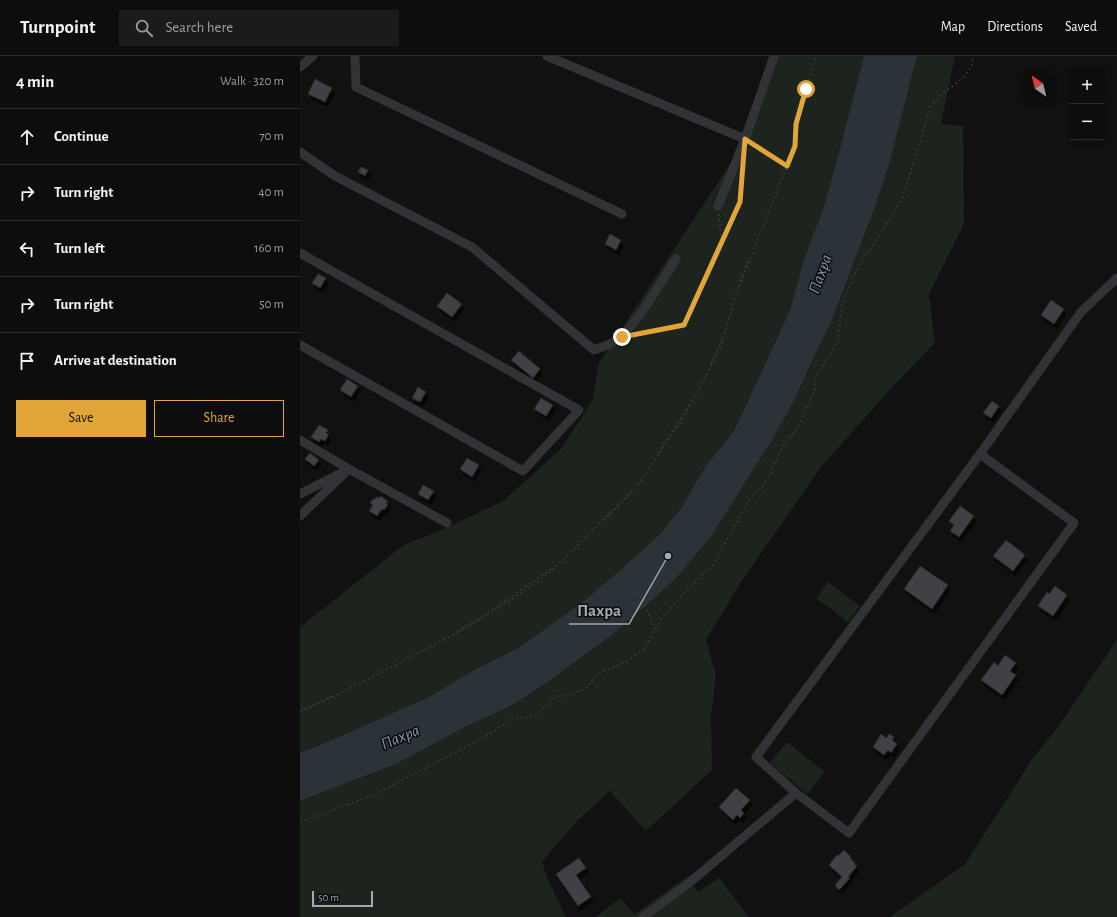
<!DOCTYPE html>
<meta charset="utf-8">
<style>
:root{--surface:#0d0d0e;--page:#1b1b1c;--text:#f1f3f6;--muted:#9a9c9e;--line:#2d2d2e;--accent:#e1a539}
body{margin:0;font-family:"Alegreya Sans",sans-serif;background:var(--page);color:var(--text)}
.controls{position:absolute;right:12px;top:12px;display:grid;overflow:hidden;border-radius:0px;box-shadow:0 2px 6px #0003}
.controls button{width:36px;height:36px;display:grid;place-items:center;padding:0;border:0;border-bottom:1px solid var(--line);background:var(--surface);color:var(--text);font:20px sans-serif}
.compass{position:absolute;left:721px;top:12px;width:36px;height:36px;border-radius:50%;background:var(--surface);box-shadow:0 2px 6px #0003;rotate:325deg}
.scale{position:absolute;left:12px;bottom:10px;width:61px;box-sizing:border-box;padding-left:4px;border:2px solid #a3a8b1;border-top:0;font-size:11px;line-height:14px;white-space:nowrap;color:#a3a8b1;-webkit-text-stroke:3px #0c0c0d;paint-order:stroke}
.stop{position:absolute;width:12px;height:12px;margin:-9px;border:3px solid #e1a539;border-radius:50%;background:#fff}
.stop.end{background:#e1a539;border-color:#fff;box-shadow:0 1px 4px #0008}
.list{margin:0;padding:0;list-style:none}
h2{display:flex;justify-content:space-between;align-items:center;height:52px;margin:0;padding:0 16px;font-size:17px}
h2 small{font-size:13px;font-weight:400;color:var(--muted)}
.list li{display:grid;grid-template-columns:26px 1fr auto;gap:12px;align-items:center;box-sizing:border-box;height:56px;padding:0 16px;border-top:1px solid var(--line)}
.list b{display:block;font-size:15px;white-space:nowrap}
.list em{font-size:13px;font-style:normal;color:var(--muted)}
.actions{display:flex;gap:8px;padding:12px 16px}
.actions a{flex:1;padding:9px 0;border:1px solid var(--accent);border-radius:0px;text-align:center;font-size:14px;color:var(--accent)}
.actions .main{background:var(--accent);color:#111}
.icon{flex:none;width:22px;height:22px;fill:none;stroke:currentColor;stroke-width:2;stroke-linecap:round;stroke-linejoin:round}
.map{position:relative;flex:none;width:817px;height:861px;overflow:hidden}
header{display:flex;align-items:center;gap:24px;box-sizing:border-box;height:56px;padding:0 20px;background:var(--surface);border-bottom:1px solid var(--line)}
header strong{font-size:19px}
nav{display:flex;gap:22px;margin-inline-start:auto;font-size:14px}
.search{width:280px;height:36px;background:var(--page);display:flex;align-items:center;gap:10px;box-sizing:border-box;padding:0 14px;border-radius:0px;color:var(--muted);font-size:15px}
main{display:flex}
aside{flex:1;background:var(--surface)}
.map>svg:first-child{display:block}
</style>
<header>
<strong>Turnpoint</strong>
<div class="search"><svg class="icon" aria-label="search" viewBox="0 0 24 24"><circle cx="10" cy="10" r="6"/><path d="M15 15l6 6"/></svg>Search here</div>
<nav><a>Map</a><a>Directions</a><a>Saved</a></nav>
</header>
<main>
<aside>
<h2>4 min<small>Walk · 320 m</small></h2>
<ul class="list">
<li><svg class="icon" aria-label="ahead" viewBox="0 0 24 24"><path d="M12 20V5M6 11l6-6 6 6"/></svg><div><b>Continue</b></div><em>70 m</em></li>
<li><svg class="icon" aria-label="right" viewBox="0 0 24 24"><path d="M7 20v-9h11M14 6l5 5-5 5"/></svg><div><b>Turn right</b></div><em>40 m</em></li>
<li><svg class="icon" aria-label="left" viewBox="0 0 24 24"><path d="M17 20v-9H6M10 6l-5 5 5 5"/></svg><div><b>Turn left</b></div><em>160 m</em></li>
<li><svg class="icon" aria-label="right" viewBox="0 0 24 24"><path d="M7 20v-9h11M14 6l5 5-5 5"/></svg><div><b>Turn right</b></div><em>50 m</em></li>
<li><svg class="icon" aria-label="arrive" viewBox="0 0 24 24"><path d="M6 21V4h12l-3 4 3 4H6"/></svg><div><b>Arrive at destination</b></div></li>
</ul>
<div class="actions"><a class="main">Save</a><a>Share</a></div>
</aside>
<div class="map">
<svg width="817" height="861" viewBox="0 0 817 861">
<defs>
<filter id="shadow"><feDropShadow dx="2.5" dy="4.5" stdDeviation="0" flood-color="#0009"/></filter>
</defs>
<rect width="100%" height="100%" fill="#111112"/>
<!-- green -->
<path fill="#1d241e" d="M470 0H564L540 92 524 150 503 206 490 254 434 375 405 411 381 452 360 478 326 509 285 544 220 591 174 614 127 642 11 693 0 696V571L105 488 133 478 203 445 261 393 292 345 299 307 440 93Z
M617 0H655L641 68 663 70 664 168 629 238 635 287 594 329 521 411 443 523 406 584 416 618 411 661 412 714 346 775 310 735 276 766 242 806 248 824 266 861H0V745L96 708 167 670 209 651 242 630 304 585 445 427 497 339 511 307 530 269 575 151 589 109Z
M528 526 560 550 548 566 516 542Z
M817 584V861H590L665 808 733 702 758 671Z
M487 686 525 716 507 738 470 707Z
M388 820 398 836 419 822 449 861H296L320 842 335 858Z"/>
<!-- water -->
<path fill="#2b3339" d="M564 0H617L589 109 575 151 530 269 511 307 497 339 473 382 412 479 376 522 343 552 304 585 242 630 209 651 167 670 96 708 0 745V696L11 693 127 642 174 614 220 591 285 544 326 509 360 478 381 452 405 411 434 375 490 254 503 206 524 150 540 92Z"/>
<!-- building -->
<path fill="#404145" stroke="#2b2b2e" filter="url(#shadow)" d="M15 23 32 32 25 46 8 38Z
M61 111 68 114 65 120 58 116Z
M310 178 321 184 316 194 305 188Z
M18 218 26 222 20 232 12 227Z
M147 237 162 248 152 261 137 250Z
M751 244 764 253 754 268 741 259Z
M219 295 240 313 233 322 211 304Z
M47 323 58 330 51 341 40 334Z
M118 331 126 336 120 346 112 342Z
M241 342 253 349 246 360 234 353Z
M692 345 699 350 691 362 683 357Z
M19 369 28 374 26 377 29 378 25 385 21 383 19 386 11 381Z
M10 397 19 404 14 410 5 403Z
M167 402 179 409 172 421 160 413Z
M123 429 134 435 128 444 118 438Z
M80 440 88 445 86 448 88 449 84 454 82 453 77 460 69 455 73 449 70 447 73 443 74 444 76 441 79 442Z
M660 450 674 460 659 481 650 475 654 469 649 465Z
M706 484 725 499 713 515 693 500Z
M620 510 648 529 632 553 604 533Z
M755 530 767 539 753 560 738 550 747 536 749 538Z
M705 599 716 607 710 615 716 619 702 639 681 624 694 606 698 610Z
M581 678 586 682 589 678 594 681 592 684 597 688 591 697 588 694 584 699 573 691Z
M436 732 450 744 441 754 444 757 440 762 437 759 433 764 419 751Z
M544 794 551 801 550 802 555 807 554 808 557 810 548 821 550 822 539 834 535 829 542 821 529 809 537 799 538 800Z
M279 802 286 812 276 819 291 841 278 850 256 818Z"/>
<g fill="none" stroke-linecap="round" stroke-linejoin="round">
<!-- path -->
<path stroke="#383a3d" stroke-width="1.5" stroke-dasharray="2 3" stroke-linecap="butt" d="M453 88 487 110 495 90 496 68 516 0
M419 158 421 184
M440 225 449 203
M336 278 384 269 440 145 443 112
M411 308 423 281
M358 397 391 347
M304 464 330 438
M330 529 342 542 355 574
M158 575 177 564 253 512
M3 653 32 640
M0 655 10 652 94 610 182 563 243 522 274 493 338 429 385 359 421 291 435 241 487 110
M0 766 74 739 183 682 214 662 234 661 256 640H265L285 633 298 618 325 606 344 593 362 562 382 539 413 509 451 441 463 431 484 389 497 372 515 335 516 320 537 287 543 243 565 198 571 193 602 143 631 50 642 38 663 22 672 10 673 0"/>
<!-- minor -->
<path stroke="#323336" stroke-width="9" d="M55 0 56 31 322 158
M247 0 445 83
M0 11 13 0
M0 96 35 120 172 191 294 294 310 288 322 281 344 253 376 203
M418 150 445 83 474 0
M0 197 279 354 223 415 0 289
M0 384 49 413 0 438
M680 398 774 467 549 777 496 737 456 701 680 398 781 256 817 222
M0 460 49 413 147 467
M343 861 389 827 496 737"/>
</g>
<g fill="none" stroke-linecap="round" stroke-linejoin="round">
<!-- route -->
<path stroke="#e1a539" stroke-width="5" d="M322 281 384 269 440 146 445 83 487 110 495 90 496 68 506 33"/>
</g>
<g text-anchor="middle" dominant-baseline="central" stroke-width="3" stroke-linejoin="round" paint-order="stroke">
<!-- water labels -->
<g font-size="17" font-style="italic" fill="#7c96aa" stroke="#0c0c0d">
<text transform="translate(520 218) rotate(-70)">Пахра</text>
<text transform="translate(100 681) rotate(-23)">Пахра</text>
</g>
</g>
<!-- callouts -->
<path fill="none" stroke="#a3a8b1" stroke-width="1.5" d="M368 500L329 568H269"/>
<circle fill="#a3a8b1" stroke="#0c0c0d" stroke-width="1.5" cx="368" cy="500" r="4"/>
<g font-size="17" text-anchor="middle" font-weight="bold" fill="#a3a8b1" stroke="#0c0c0d" stroke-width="3" stroke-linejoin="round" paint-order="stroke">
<text x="299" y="560">Пахра</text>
</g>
</svg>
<div class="controls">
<button>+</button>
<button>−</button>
</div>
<svg class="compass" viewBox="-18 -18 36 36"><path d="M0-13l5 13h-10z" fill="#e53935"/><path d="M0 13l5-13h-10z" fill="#9a9c9e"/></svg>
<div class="scale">50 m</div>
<div class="stop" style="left:506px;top:33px"></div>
<div class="stop end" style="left:322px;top:281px"></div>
</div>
</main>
